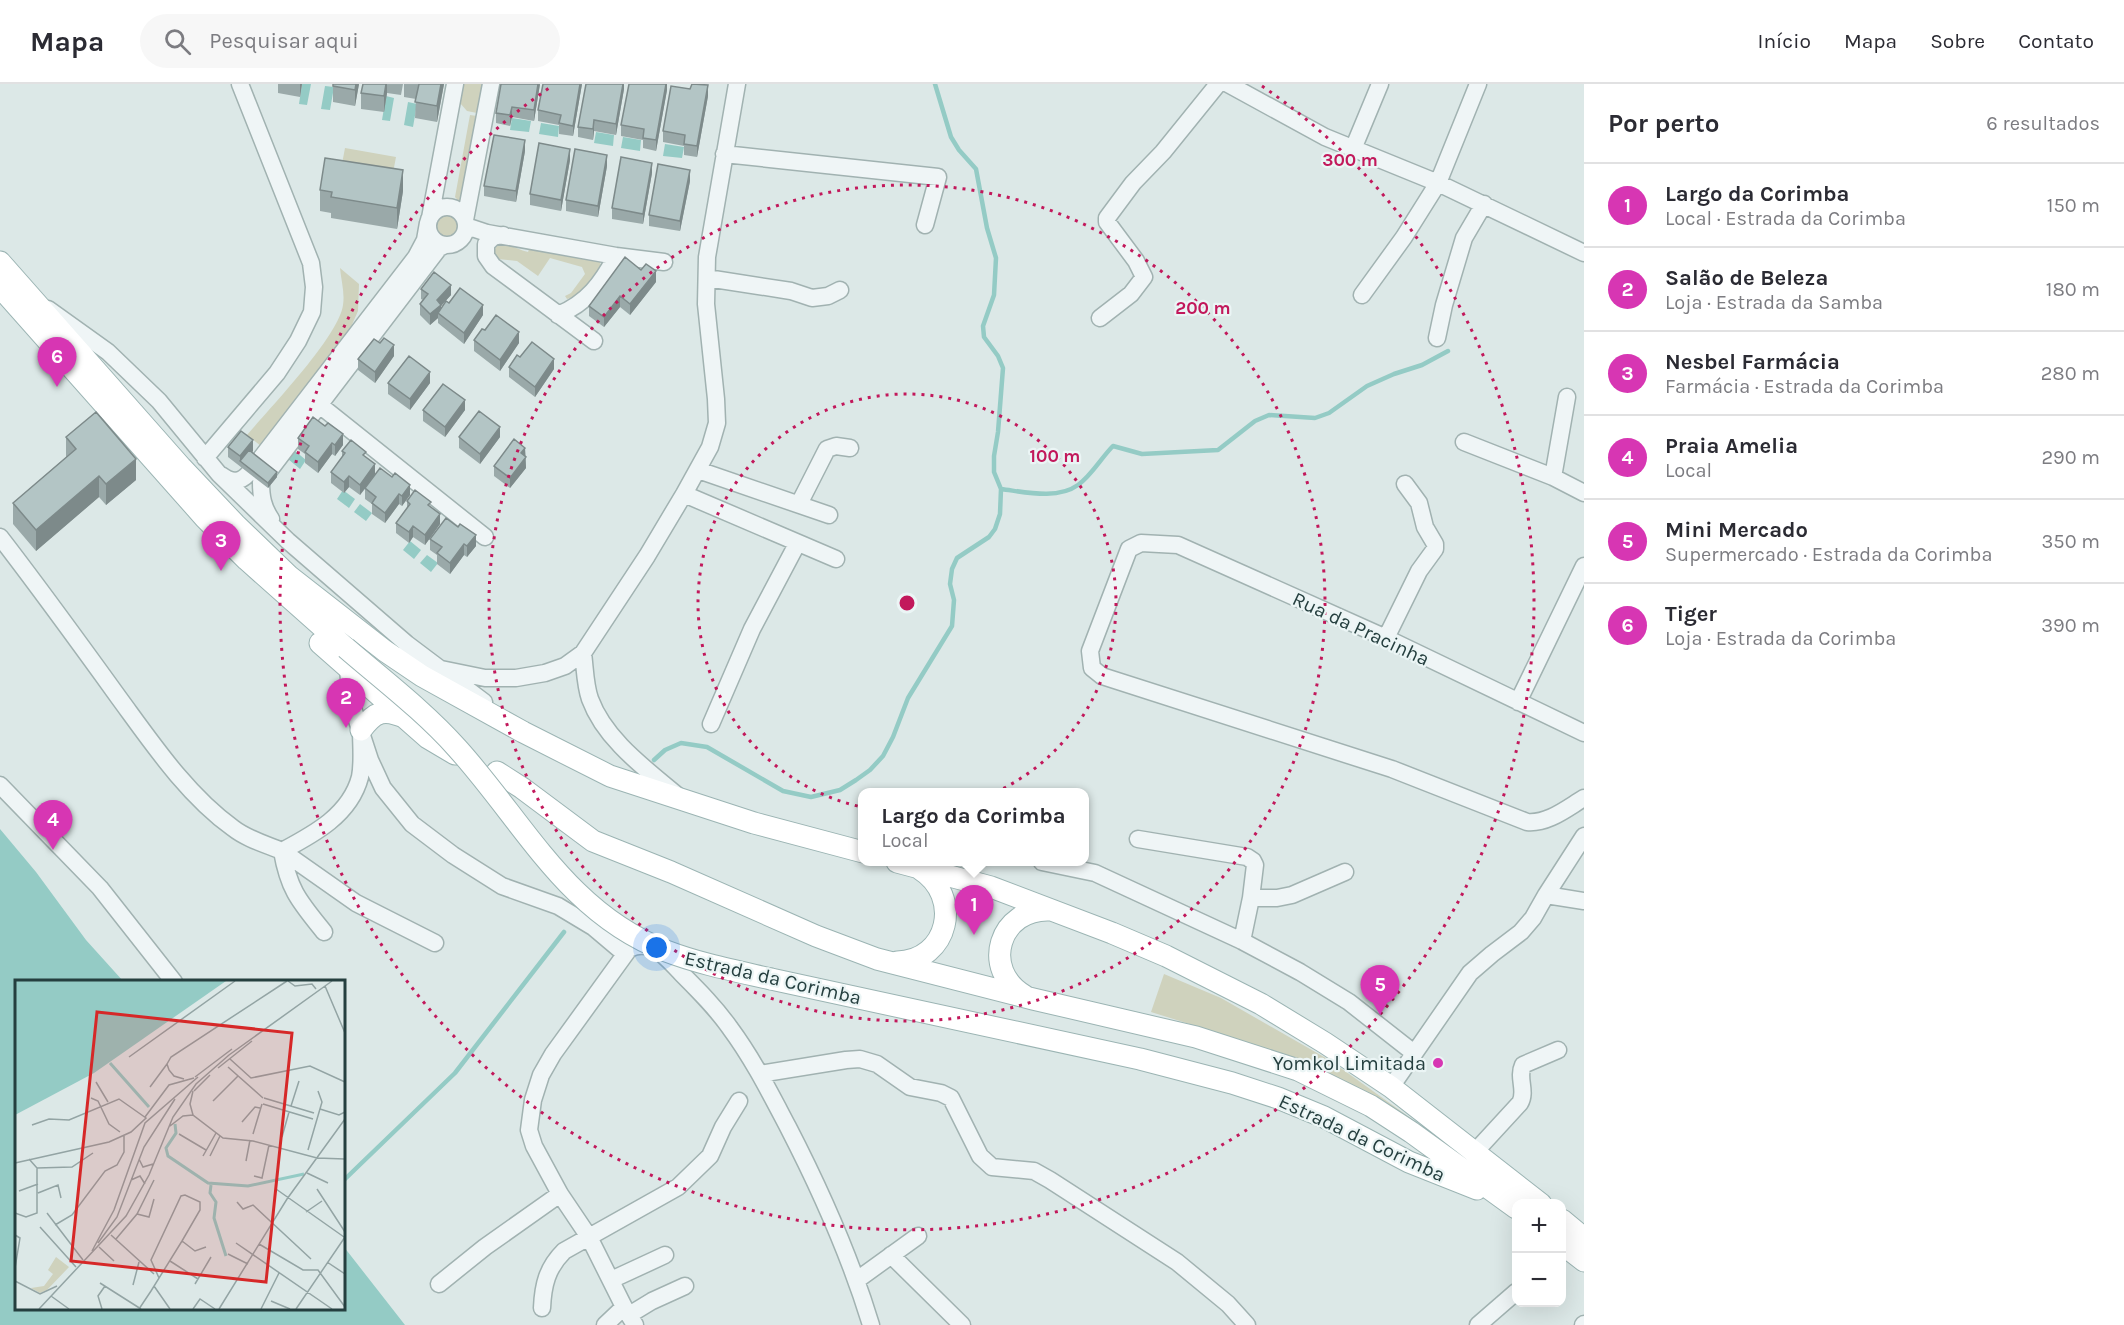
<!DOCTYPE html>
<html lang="pt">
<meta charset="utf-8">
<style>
:root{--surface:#fff;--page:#f7f7f7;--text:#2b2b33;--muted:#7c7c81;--line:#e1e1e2;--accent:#d736b3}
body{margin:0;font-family:Karla,sans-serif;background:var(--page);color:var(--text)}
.controls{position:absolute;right:18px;bottom:18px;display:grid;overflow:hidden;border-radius:12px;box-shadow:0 6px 24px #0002}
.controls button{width:54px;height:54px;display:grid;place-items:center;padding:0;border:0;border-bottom:2px solid var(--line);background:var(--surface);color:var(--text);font:30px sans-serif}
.you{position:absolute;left:657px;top:864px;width:21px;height:21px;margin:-15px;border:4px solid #fff;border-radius:50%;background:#1a73e8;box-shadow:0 0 0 9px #1a73e833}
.badge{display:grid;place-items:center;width:39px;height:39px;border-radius:50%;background:var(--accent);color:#fff;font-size:20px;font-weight:700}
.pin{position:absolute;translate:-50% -50px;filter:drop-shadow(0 2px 3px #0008)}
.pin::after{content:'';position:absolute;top:32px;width:21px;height:18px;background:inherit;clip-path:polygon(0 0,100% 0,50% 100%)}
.popup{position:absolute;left:858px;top:704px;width:231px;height:78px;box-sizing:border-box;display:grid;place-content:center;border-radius:12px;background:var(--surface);filter:drop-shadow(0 2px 4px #0005);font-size:20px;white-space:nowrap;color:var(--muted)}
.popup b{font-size:22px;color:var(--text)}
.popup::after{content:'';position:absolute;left:50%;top:100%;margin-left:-12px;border:12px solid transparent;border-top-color:var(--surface)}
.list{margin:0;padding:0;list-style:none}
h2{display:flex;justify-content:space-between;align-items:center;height:78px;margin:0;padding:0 24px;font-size:26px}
h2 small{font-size:20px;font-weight:400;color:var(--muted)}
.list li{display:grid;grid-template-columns:39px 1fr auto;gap:18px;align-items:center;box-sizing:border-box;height:84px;padding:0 24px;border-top:2px solid var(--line)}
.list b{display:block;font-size:22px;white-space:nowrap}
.list p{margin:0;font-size:20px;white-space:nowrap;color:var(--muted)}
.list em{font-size:20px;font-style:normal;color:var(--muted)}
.icon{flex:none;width:33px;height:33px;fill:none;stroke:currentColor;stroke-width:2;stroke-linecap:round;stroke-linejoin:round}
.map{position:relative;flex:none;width:1584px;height:1241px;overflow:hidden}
header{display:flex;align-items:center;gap:36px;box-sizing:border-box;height:84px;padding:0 30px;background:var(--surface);border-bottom:2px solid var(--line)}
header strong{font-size:28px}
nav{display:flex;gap:33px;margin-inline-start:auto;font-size:21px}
.search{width:420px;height:54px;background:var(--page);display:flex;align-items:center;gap:15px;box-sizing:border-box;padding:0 21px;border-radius:33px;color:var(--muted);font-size:22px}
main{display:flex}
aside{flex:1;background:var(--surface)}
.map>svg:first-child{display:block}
</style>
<header>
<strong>Mapa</strong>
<div class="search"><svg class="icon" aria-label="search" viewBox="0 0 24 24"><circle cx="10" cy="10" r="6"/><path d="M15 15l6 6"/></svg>Pesquisar aqui</div>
<nav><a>Início</a><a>Mapa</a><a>Sobre</a><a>Contato</a></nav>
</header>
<main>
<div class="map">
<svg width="1584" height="1241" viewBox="0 0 1584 1241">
<rect width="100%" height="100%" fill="#dce8e7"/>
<!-- green -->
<path fill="#cfd2bd" d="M464 0H482L477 29 467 27 460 19Z
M470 31 477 32 461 120 455 113Z
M345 64 396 73 392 94 341 85Z
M434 143a13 13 0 1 1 26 0a13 13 0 1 1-26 0Z
M498 159C510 160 517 165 528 168L530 163 596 175 600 178 601 183 582 210 567 215 565 212 571 209 585 190 582 183 550 174 538 192 517 177 498 175 494 167Z
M340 184 359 200 358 227 347 252 317 287 261 362 247 351C270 324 339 252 343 221 345 209 341 196 340 184Z
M1164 890 1221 914 1331 977 1483 1086 1382 1019 1271 967 1212 947 1151 928Z"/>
<!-- water -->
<path fill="#94cbc5" d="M302 0H311L307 21 299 20Z
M325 2 334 3 330 26 321 25Z
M386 12 394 14 390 37 382 36Z
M408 18 417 20 413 43 404 41Z
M512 34 531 37 529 48 510 46Z
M541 39 559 42 558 53 539 50Z
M596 48 614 51 613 62 594 59Z
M623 53 641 56 640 67 621 64Z
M665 60 684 63 682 74 663 72Z
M295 367 306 376 300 385 288 375Z
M343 406 355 415 349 424 337 415Z
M360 420 372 429 366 437 354 428Z
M410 457 421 466 414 475 403 466Z
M427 471 438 479 431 488 420 479Z
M0 745 36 788 86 856 123 897 16 898V1224H344V1163L405 1241H0Z"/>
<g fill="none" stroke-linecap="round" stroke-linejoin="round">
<!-- stream -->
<path stroke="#94cbc5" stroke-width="4.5" d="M1001 405C1025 408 1057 416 1078 401 1092 391 1101 374 1113 362L1142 370 1218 366 1255 337 1269 331 1315 334 1329 329 1367 302 1394 290 1422 281 1448 267
M654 676 665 666 681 659 707 663 783 707 811 713 840 706 856 696 870 686 883 672 893 653 908 614 952 542 954 516 950 500 952 485 957 474 989 453 995 445 1000 430 1001 405 994 388V372L998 348 1003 284 998 272 984 253 983 242 994 211 996 174 987 144 976 85 959 66 951 53 935 0
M344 1096 455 989 564 848"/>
<!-- minor casing -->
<g stroke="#a1b2b1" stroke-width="19">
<path id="minor" d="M1228 0 1325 53 1438 99 1584 169
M1353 65 1380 0
M724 70 938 93 925 141
M428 142a19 19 0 1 1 38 0a19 19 0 1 1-38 0Z
M430 134 455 0
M465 136 491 0
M466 142 487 149 616 172 664 178
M503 151 493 153 486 160V172L493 182 594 257
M707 194 791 207 812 214 828 212 840 206
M1362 211 1404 153 1438 99 1478 0
M48 225 108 268 159 317 219 390 288 457 407 560 484 618
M558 231C587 219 602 199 616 172
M1100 234 1131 210 1144 193 1136 177 1107 138V134L1133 99 1163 68 1218 0
M1437 254 1444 221 1464 154 1484 120
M312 315 485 453
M1464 358 1553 393 1584 409
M205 374 277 289 298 257 312 228 314 203 311 179 240 0
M258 378 416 173 425 156 428 139
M698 386 829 431
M269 387 439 164 445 161
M221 391C232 399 240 399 249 389
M1553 393 1567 313
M261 398C261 413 263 423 271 435
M684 410 836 475
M799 420 827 365 836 362 850 364
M0 453C41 506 80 560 119 614 152 659 187 711 233 744 247 755 265 760 282 767 314 750 350 731 360 693 363 678 361 661 361 646
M1386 554 1419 487 1435 465V460L1425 443 1419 419 1405 400
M583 569C585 584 585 601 590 615 605 656 646 685 678 712
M401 572 441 585 485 594H516L545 589 565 582 583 569 647 472 684 410 710 363 717 339 716 315 706 220 707 173 737 0
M348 585 351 618 370 676 383 704 412 740 453 771 502 802 558 822 593 843 625 870
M1518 618 1584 482
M711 640 752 545 797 460
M1584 649 1386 554 1178 461 1141 459 1129 465 1090 567 1092 584 1102 592 1392 685 1527 738C1548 740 1567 724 1584 714
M0 701 100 804 174 898
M1138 755 1247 773 1253 777 1255 781 1251 814 1242 857
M282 767 356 819 435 859
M282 767C289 807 300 818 324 848
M1042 778 1095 789 1242 857 1300 888 1349 918 1414 969
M1546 811 1584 817
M1251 814H1277L1292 811 1345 788
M760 990 846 976 860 975 877 980 910 1003 941 1009 951 1014 980 1072 992 1083 1034 1087 1050 1096 1177 1178 1228 1220 1247 1241
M1391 1003 1470 889 1492 870 1521 848 1533 834 1546 811 1584 752
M1474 1069 1520 1019C1527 1007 1517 994 1523 981L1558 966
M891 1171 962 1241
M611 1196 665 1171
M857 1196 918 1152
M439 1200 485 1163 560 1110
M542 1224C543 1201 547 1184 564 1167L678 1103 710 1072 723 1043 739 1017
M629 1231 652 1217 685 1202
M605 1241 624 1223
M635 1241 624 1223 589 1153 560 1110 534 1062 529 1046 533 1016 541 991 553 970 629 865C652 853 667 875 682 890 699 907 716 924 730 944 753 975 770 1009 788 1043 821 1107 850 1172 871 1241
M1478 1241 1516 1208
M1583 1241 1584 1240"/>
</g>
<!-- major casing -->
<g stroke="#9bb4b3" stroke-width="23">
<path id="major" d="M0 178 181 383 235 440 289 492 385 567 422 592 523 648 610 692 754 739 863 768
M0 203 205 434 247 476 346 564
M320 559 428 654 455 670
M361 646C375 627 384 624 406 634
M497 688 522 704 593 757 671 788 816 852 877 875 1033 915 1196 953 1298 986 1371 1022 1411 1048 1516 1124
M897 778 991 803 1112 849 1166 872 1261 920 1325 959 1391 1003 1541 1120
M897 878C949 877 963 812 920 785
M771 895 1140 975 1232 999 1278 1014 1324 1033 1409 1078 1477 1105
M1025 912C980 886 999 823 1051 826
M1562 1136 1584 1154
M1562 1160 1584 1177"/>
</g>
<!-- minor -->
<use href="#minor" stroke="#eff5f6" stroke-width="16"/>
<!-- major -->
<use href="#major" stroke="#fff" stroke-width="21"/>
<!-- major-bridge casing -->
<g stroke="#9bb4b3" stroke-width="23" stroke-linecap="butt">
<path id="major-bridge" d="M346 564C383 596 424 627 457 664 524 738 567 829 666 867 700 880 736 887 771 895"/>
</g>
<!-- major-bridge -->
<use href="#major-bridge" stroke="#fff" stroke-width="21"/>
</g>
<!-- wall -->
<path fill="#9aa9a9" d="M278 0H302L300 13 278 9Z
M359 0 355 22 333 18V2Z
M363 0H403L401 11 387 9 384 28 361 25V9Z
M404 0H444L437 38 415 34 416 15 404 13Z
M540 0 534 37 512 33 510 42 496 39V29Z
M582 0 573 52 559 50V41L538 37V26Z
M624 0V5L616 51 594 47 593 56 578 53V43Z
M667 0V6L656 67 643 64V56L621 52V41Z
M708 12 697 73 684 71V62L663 58V47Z
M525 67 516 118 484 112V102Z
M570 76 561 127 530 121V110Z
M607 82 598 133 566 127V116Z
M652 89 643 140 612 135V124Z
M690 97 680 147 649 142V131Z
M320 106 403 107 397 145 331 134V129L320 127Z
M656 198 630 231 620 223 604 243 589 232V222Z
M421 205 451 211 441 222V225L449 219 483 231 464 260 438 239V234L430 241 420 231V220L423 216 421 215Z
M485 246 519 259 500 287 474 267V256Z
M394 272 375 299 358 286V275Z
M520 273 554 285 535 313 509 293V283Z
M388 299H430L410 326 388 310Z
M423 326H465L445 353 423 337Z
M66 353 136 396 106 421 99 413 36 467 13 440V419L66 373Z
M459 353H500L480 380 459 364Z
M298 354 343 361 335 372 332 370 318 389 305 379V370L298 365Z
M228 363 253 367 252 368 277 393 268 404 228 373Z
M525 364 526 384 510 404 494 392V382Z
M342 367 366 373 375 390 410 411 402 422 399 420 385 439 372 430V420L365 415V405L360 411 349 403 344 409 331 399V388L342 374Z
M407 417 431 423 440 440 425 461 413 453 409 459 396 449V439L407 424Z
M430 455 476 462 467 473 464 471 450 490 437 480V471L430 466Z"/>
<!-- shaded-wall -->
<path fill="#7d8a8a" d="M300 0H302L300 13Z
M356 0H359L355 22V6Z
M386 0H387V9L384 28V12Z
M441 0H444L437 38V22Z
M538 0H540L534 37V26Z
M580 0H582L573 52V42Z
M623 0H624V5L616 51V40Z
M666 0H667V6L656 67V56Z
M708 1V12L697 73V62Z
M512 23V33L510 42V31Z
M594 36V47L593 56V45Z
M525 56V67L516 118V107Z
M570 65V76L561 127V116Z
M607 71V82L598 133V122Z
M652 79V89L643 140V130Z
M403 86V107L397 145V124Z
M690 86V97L680 147V137Z
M656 187V198L630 231V220Z
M451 201V211L441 222V231L438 229V234L430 241V230L437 216Z
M620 212V223L604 243V233Z
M483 221V231L464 260V249Z
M519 248V259L500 287V276Z
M394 261V272L375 299V288Z
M554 275V285L535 313V303Z
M430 288V299L410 326V315Z
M465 316V326L445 353V343Z
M500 343V353L480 380V370Z
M343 350V361L335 372V361Z
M253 356V367L243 379 240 377V383V372Z
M332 359V370L318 389V378Z
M525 364 526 384 510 404V394L521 369Z
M136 375V396L106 421V400Z
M375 380V390L360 411V401Z
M277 388V393L268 404V399Z
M99 392V413L36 467V446Z
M349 392V403L344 409V398Z
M410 401V411L402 422V412Z
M399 410V420L385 439V429Z
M440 430V440L425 461V451Z
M413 442V453L409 459V448Z
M476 451V462L467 473V462Z
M464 460V471L450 490V479Z"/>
<!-- building -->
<path fill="#b3c5c5" stroke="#7d8a8a" stroke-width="1.5" d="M333 0H356L355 6 333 2Z
M363 0H386L384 12 361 9Z
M419 0H441L437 22 415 18Z
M501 0H538L534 26 512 23 510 31 496 29Z
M543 0H580L573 42 559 39 561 31 538 26Z
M586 0H623L616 40 594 36 593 45 578 43Z
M629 0H666L656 56 643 54 644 45 621 41Z
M692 0 708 1 697 62 684 60 685 51 663 47 671 2 690 5Z
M494 51 525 56 516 107 484 102Z
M539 59 570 65 561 116 530 110Z
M575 65 607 71 598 122 566 116Z
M621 73 652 79 643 130 612 124Z
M325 74 403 86 397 124 331 113 332 108 320 106Z
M658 80 690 86 680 137 649 131Z
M625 173 641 186 646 180 656 187 630 220 620 212 604 233 589 222Z
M434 188 451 201 437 216 441 221 430 230 420 220 428 210 421 205Z
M460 204 483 221 464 249 438 229 446 217 449 219Z
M496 231 519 248 500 276 474 256 482 245 485 246Z
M384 254 394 261 375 288 358 275 374 255 380 259Z
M532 258 554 275 535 303 509 283 517 271 520 273Z
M409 272 430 288 410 315 388 299Z
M443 300 465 316 445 343 423 326Z
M479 327 500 343 480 370 459 353Z
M96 328 136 375 106 400 99 392 36 446 13 419 76 365 66 353Z
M313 333 325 342 328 339 343 350 335 361 332 359 318 378 305 368 309 362 298 354Z
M241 347 253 356 240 372 228 363Z
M514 355 525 364 521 369 526 373 510 394 494 382Z
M351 356 366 368 363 371 375 380 360 401 349 392 344 398 331 388 345 369 342 367Z
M249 366 277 388 268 399 240 377Z
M380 384 392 393 395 389 410 401 402 412 399 410 385 429 372 419 376 413 365 404Z
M415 406 431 418 428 421 440 430 425 451 413 442 409 448 396 439 410 420 407 417Z
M446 434 458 443 460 440 476 451 467 462 464 460 450 479 437 469 442 463 430 455Z"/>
<!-- distance rings -->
<g fill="none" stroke="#c2185b" stroke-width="3" stroke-dasharray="3 6">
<circle cx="907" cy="519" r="209"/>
<circle cx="907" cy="519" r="418"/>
<path d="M1262 2A627 627 0 1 1 552 2"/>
</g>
<!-- markers -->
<circle fill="#d736b3" stroke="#ebf5f5" stroke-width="2" cx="1438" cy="979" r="6"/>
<g text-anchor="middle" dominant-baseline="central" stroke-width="4.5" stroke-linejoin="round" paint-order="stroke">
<!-- street labels -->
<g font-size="20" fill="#253f3f" stroke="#ebf5f5">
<text transform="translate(1361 545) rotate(25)">Rua da Pracinha</text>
<text transform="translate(773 894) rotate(13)">Estrada da Corimba</text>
<text transform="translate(1362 1054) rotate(25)">Estrada da Corimba</text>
</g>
<!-- poi labels -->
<g font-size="20" fill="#253f3f" stroke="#ebf5f5" text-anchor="end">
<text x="1426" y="979">Yomkol Limitada</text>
</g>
</g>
<!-- overview -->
<g transform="translate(15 896)">
<rect width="330" height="330" fill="#dce8e7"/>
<path d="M41 277 54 287 32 310 25 313 16 308 29 306 38 294 33 290Z" fill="#cfd2bd"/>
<path d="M0 1H211L79 93 0 135Z" fill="#94cbc5"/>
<path fill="none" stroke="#94cbc5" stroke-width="3" d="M95 83 134 127M160 144 161 153 151 168 153 176 193 203 233 206 289 194M196 205 195 213 201 222 199 238 211 276"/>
<path fill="none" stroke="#93a4a4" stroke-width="1.5" d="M273 1 280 6 297 4 301 9M310 6 330 53M114 77 220 1M215 79 236 98 295 86 330 102M213 87 248 118M203 88 237 61M180 97 217 69M169 99 159 96 154 90 152 84 156 77 272 1M81 102 93 122M135 107 152 84M178 111 175 124 178 135 208 158 238 161 302 178 330 179M179 111 195 95M76 118 83 121 94 144 105 152M249 118 299 133M198 121 223 96M248 124 298 139M276 126 284 101M305 129 324 135 330 132M130 137 154 105 179 98M227 142 240 127 245 128M155 146 168 136 178 135M164 154 191 170M238 154 247 124M267 157 274 132M293 170 307 122 303 111M188 176 201 153M195 176 205 156M14 179 22 188 57 187 78 173M124 179 128 187 138 184M231 181 235 160M0 183 94 162 116 152 131 138 104 119 54 140 34 139 17 145M292 193 313 203M239 196 247 198 254 165M116 200 125 196 130 204M261 209 329 257M302 209 330 252M4 211 23 204M23 213 43 205 46 218M222 222 228 229 238 225 296 279M291 232 307 221M0 233 11 237 22 233V188M32 233 68 280M122 234 134 237 139 219M40 245 57 235 90 191 102 185 109 172V156M25 247 61 287M0 255 5 258 0 288M96 255 139 294M101 259 122 234 139 200M167 261 180 271 191 267M83 263 102 237 129 167 160 119M221 263 317 329M244 264 288 290H303L330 327M84 267 99 281M77 271 99 230 130 143 183 97M213 274 233 284M155 281 183 299M312 282 330 294M0 301 25 314 42 306M85 303 126 329M180 304 196 277M118 305 124 282M139 306 155 329M36 316 54 329M256 321 275 329M24 329 111 236 134 195 158 137 181 104 214 75 317 1M87 329 83 316 90 306M124 329 136 311 167 261 185 230V222L170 215 166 216 136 280 144 298M178 329 185 319 200 329M204 329 272 219 330 139M246 329 264 293M281 329 330 257"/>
<path fill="#d62828" fill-opacity="0.15" stroke="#d62828" stroke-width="3" d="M82 32 277 53 251 302 56 281Z"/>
<rect width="330" height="330" fill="none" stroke="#253f3f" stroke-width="3"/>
</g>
<circle cx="907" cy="519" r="9" fill="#c2185b" stroke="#ebf5f5" stroke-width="3"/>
<g font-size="18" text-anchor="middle" font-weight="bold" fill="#c2185b" stroke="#ebf5f5" stroke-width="4.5" stroke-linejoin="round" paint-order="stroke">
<text x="1350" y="82">300 m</text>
<text x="1203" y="230">200 m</text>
<text x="1055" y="378">100 m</text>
</g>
</svg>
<div class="controls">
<button>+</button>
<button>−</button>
</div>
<div class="you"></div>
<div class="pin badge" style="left:974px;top:851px">1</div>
<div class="popup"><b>Largo da Corimba</b>Local</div>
<div class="pin badge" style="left:346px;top:644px">2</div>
<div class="pin badge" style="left:221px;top:487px">3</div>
<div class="pin badge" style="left:53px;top:766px">4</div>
<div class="pin badge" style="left:1380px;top:931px">5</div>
<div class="pin badge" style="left:57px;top:303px">6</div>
</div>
<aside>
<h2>Por perto<small>6 resultados</small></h2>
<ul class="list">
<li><span class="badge">1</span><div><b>Largo da Corimba</b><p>Local · Estrada da Corimba</p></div><em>150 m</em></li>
<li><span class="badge">2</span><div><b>Salão de Beleza</b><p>Loja · Estrada da Samba</p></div><em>180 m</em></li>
<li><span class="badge">3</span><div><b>Nesbel Farmácia</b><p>Farmácia · Estrada da Corimba</p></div><em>280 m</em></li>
<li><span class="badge">4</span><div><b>Praia Amelia</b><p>Local</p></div><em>290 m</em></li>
<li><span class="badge">5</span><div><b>Mini Mercado</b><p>Supermercado · Estrada da Corimba</p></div><em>350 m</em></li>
<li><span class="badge">6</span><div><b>Tiger</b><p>Loja · Estrada da Corimba</p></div><em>390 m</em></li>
</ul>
</aside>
</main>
